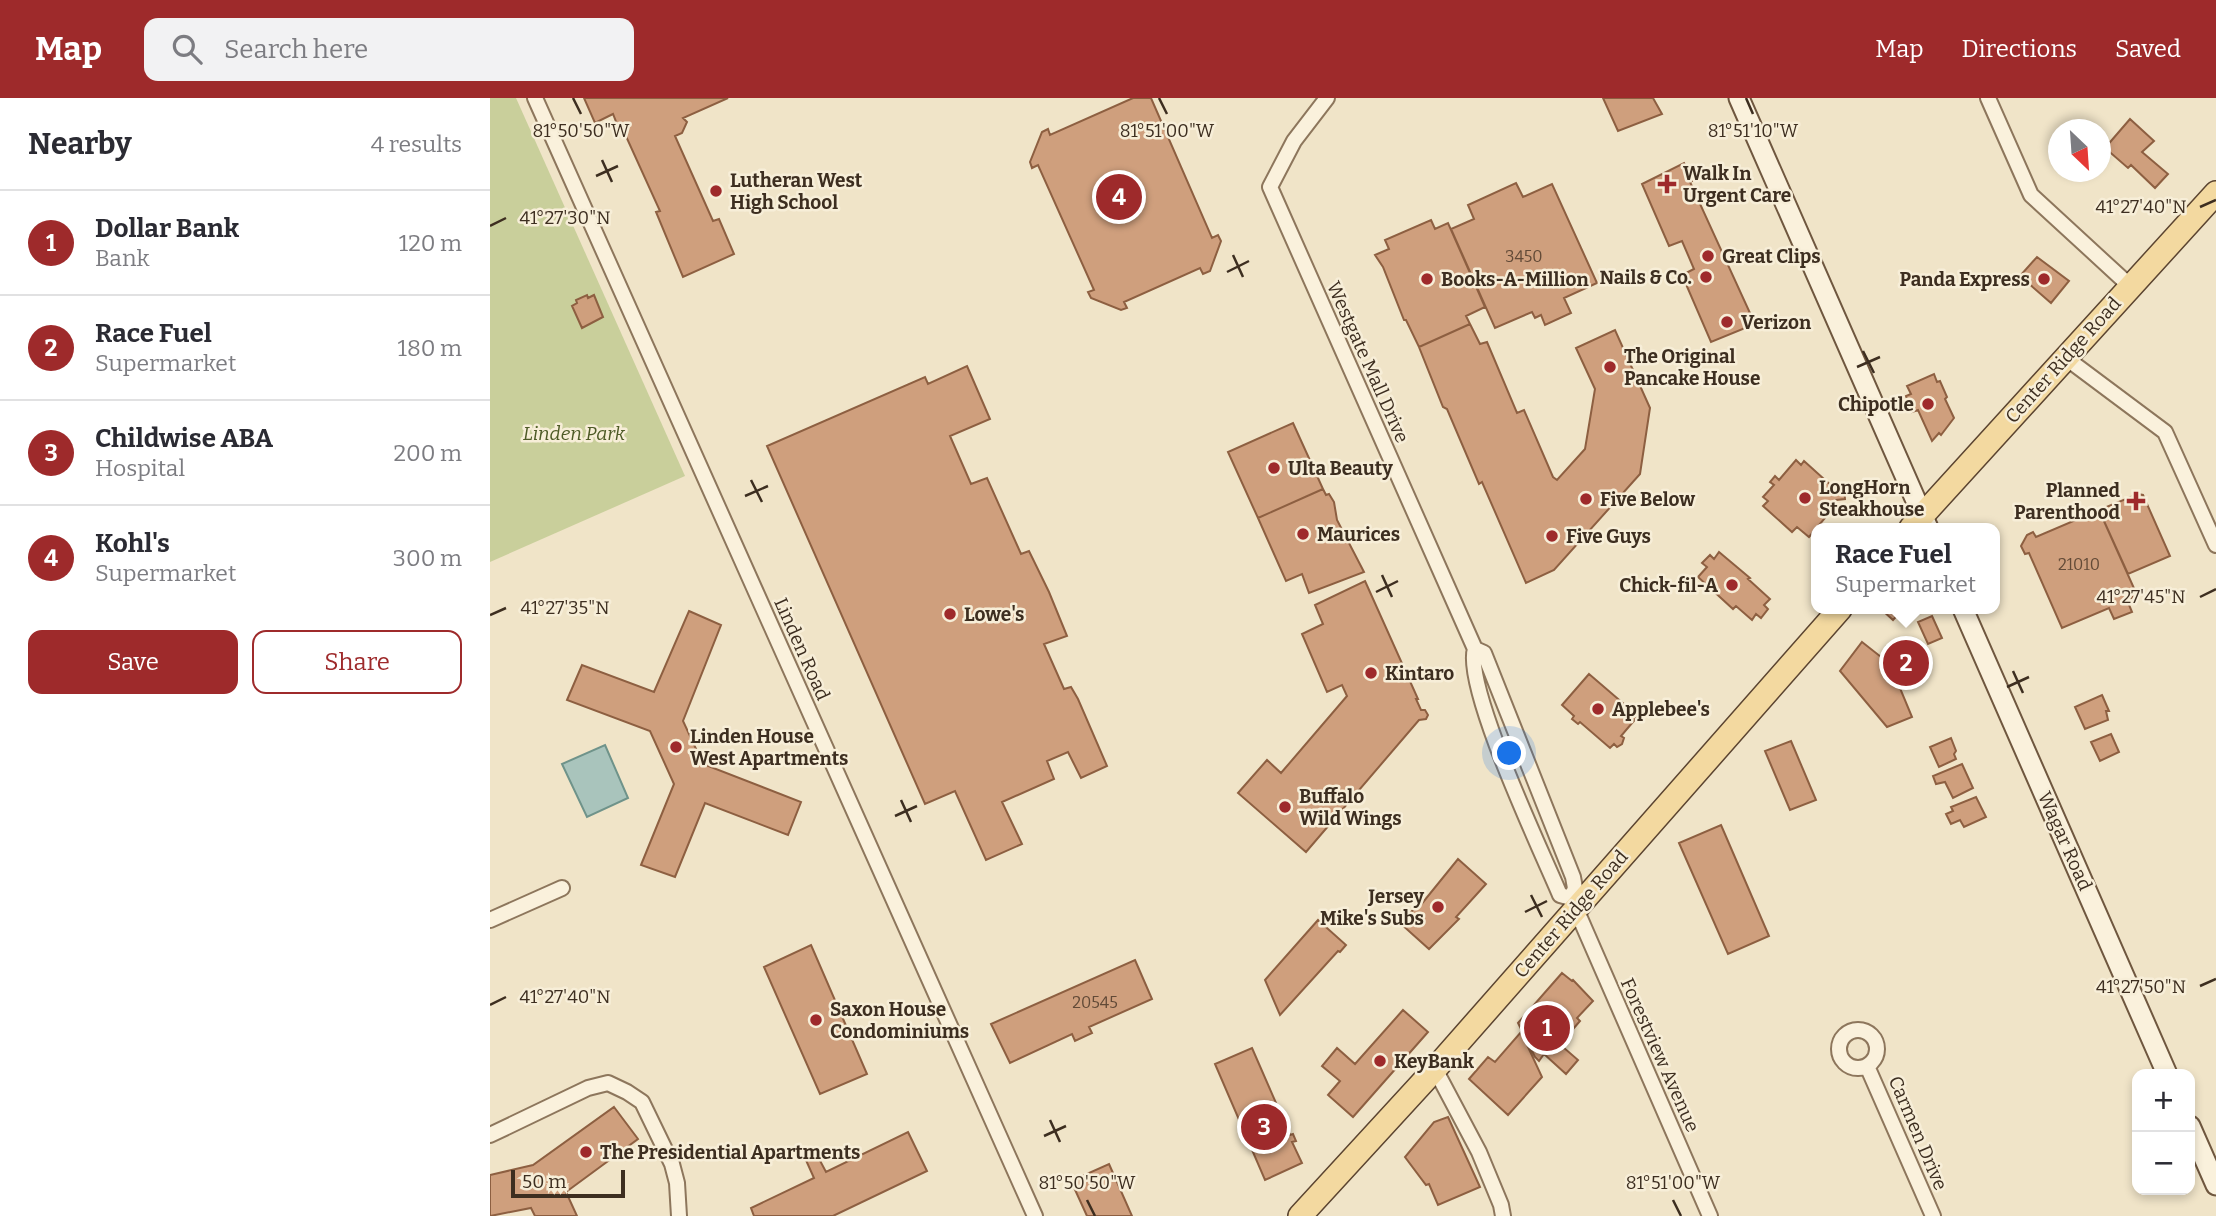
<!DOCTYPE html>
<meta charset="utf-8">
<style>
:root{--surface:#fff;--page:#f2f2f3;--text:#2b2b33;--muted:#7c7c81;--line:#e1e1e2;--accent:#9e2a2b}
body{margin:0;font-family:Bitter,serif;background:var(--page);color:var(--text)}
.controls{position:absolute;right:21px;bottom:21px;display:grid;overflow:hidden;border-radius:14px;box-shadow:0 4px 10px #0003}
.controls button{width:63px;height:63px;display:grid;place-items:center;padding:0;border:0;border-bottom:2px solid var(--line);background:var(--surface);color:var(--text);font:35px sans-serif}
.compass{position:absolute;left:1558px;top:21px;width:63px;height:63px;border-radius:50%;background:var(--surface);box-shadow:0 4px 10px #0003;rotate:155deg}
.scale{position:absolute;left:21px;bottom:18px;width:114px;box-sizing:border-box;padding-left:7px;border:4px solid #3d2e20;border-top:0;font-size:19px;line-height:24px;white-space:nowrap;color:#3d2e20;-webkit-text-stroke:5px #f7eed8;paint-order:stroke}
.you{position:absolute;left:1020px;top:656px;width:24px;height:24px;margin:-18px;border:5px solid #fff;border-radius:50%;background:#1a73e8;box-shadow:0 0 0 10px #1a73e833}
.badge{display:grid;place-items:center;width:46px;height:46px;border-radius:50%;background:var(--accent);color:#fff;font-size:23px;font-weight:700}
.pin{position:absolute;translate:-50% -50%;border:4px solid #fff;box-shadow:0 2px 7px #0006}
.popup{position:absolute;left:1321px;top:425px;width:189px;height:91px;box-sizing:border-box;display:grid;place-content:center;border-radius:14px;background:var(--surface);filter:drop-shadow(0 2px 5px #0005);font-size:23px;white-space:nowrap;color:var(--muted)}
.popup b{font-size:26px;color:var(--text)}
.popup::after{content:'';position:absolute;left:50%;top:100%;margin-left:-14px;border:14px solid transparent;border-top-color:var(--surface)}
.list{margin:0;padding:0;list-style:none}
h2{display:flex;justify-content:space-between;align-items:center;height:91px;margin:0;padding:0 28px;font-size:30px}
h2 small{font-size:23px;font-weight:400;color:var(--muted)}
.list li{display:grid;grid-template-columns:46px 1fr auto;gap:21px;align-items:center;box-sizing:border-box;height:105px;padding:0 28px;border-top:2px solid var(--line)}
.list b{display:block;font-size:26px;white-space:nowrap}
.list p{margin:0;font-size:23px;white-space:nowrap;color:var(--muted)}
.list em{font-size:23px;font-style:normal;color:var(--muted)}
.actions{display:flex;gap:14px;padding:21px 28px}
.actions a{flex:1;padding:16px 0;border:2px solid var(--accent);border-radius:14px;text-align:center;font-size:24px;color:var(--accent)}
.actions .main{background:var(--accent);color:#fff}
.icon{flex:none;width:38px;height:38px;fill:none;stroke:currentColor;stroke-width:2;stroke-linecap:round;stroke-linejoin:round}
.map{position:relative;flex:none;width:1726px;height:1118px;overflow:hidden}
header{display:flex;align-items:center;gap:42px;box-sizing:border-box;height:98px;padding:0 35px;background:var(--accent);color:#fff}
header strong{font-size:33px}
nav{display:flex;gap:38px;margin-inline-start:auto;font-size:24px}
.search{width:490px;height:63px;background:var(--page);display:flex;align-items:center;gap:18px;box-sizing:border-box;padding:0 24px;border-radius:14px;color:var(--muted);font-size:26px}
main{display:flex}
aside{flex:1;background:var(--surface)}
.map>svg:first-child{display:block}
</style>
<header>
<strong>Map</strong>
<div class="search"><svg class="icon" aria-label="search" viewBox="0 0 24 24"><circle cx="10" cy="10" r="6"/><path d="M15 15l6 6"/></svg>Search here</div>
<nav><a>Map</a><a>Directions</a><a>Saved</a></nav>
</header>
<main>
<aside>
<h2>Nearby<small>4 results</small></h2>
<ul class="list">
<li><span class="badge">1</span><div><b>Dollar Bank</b><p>Bank</p></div><em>120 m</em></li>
<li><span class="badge">2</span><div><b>Race Fuel</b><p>Supermarket</p></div><em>180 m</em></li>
<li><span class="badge">3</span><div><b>Childwise ABA</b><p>Hospital</p></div><em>200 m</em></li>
<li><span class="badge">4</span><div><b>Kohl's</b><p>Supermarket</p></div><em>300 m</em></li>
</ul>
<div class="actions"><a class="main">Save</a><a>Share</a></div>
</aside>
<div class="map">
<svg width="1726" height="1118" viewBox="0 0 1726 1118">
<rect width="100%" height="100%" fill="#f0e4c8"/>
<!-- green -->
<path fill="#c9cf9b" d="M0 0H26L195 378 0 464Z"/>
<!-- water -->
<path fill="#a9c4bc" stroke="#6f938a" stroke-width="2" d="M115 647 138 700 97 719 72 666Z"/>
<!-- building -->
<path fill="#cf9f7d" stroke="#8d5f41" stroke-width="2" d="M94 0H238L193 20 197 24 192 35 185 38 223 123 229 121 244 156 193 179 166 114 170 113 130 25 127 26 123 16 105 25Z
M643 0H661L722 140 728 137 731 143 720 173 713 176 710 170 634 204 637 210 631 212 601 200 598 194 604 192 548 67 542 70 540 64 552 34 558 31 560 37Z
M1113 0H1163L1172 16 1128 33Z
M1640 21 1664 43 1652 54 1678 76 1665 90 1641 67 1638 70 1615 50Z
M1194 65 1202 83 1200 84 1265 226 1221 244 1192 177 1204 171 1192 143 1179 148 1152 86Z
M1026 85 1033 99 1062 86 1107 185 1074 200 1081 215 1055 227 1051 217 1045 220 1042 214 1005 230 961 131 984 121 978 107Z
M941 122 945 131 958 125 995 209 976 218 980 226 929 249 916 222H914L893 169 885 157 899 151 895 142Z
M1547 159 1579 183 1561 205 1530 178Z
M97 197 98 200 104 197 113 219 92 230 82 208 87 205 86 202Z
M980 226 990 246 997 244 1027 315 1034 312 1063 379 1067 382 1095 351 1105 291 1086 250 1125 232 1160 310 1150 376 1064 472 1036 485 992 384 989 386 957 311 953 309 929 249Z
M477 268 500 321 460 338 481 386 497 380 531 456 539 453 559 494 577 538 554 546 574 591 581 589 588 601 617 668 591 680 578 654 557 663 564 681 512 704 532 746 496 762 465 693 435 706 277 348 435 279 438 286Z
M1444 276 1447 284 1450 283 1457 299 1455 301 1464 320 1451 337 1449 335 1442 343 1428 312 1422 314 1416 298 1421 296 1417 288Z
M803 325 833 391 768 420 738 354Z
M1306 362 1311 367 1314 363 1345 391 1354 390 1355 401 1346 402 1333 417 1335 420 1319 439 1307 429 1302 434 1273 408 1278 403 1273 399 1284 387 1280 384 1285 378 1289 382Z
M833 391 836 397 839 396 844 404 847 422 874 474 819 495 812 476 796 483 768 420Z
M1648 396 1653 397 1680 458 1638 476 1609 412Z
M1609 412 1647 497 1637 502 1642 514 1624 521 1619 510 1572 530 1539 455 1535 456 1531 448 1537 437 1543 434 1546 439Z
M1229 454 1260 480 1258 481 1280 501 1274 507 1278 511 1271 520 1266 516 1262 522 1246 508 1243 511 1208 479 1217 469 1212 465 1220 457 1224 461Z
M875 483 928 601H926L931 612H935L938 617 936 621 929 622 816 754 748 695 777 662 791 675 857 598 852 587 837 594 812 536 833 526 825 507Z
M1393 511H1413L1403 522 1392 512Z
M199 513 231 527 193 623 213 666 311 704 298 737 215 705 185 779 151 767 184 686 160 633 77 602 92 567 164 594Z
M1442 518 1452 540 1438 546 1428 524Z
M1372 544 1400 566 1422 619 1397 629 1350 573Z
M1407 544 1422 550 1435 579 1414 588 1397 548Z
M1099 576 1148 618 1131 638 1134 640 1132 646 1127 649 1124 646 1120 650 1090 624 1088 626 1082 621 1084 618 1072 607Z
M1612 597 1619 613H1616L1618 622 1595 631 1585 609Z
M1621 636 1629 654 1610 663 1601 644Z
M1461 640 1466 653 1464 656 1466 661 1449 669 1440 649Z
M1301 643 1326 702 1300 712 1275 653Z
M1472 666 1483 690 1463 700 1455 684 1446 686 1443 678Z
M1486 699 1496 719 1474 729 1470 722 1461 726 1456 716 1463 713 1461 709Z
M1231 727 1279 838 1238 856 1189 745Z
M968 761 996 786 966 819 969 821 939 851 911 826 928 806 930 808Z
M828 822 856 847 850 854 848 853 790 917 775 882Z
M321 847 377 976 330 996 274 869Z
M645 862 662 901 599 929 602 935 585 943 582 936 520 965 501 926Z
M1072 875 1082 883 1083 882 1103 903 1087 920 1090 923 1077 938 1074 935 1066 943 1088 962 1076 976 1054 956 1049 963 1045 959 1028 925Z
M913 912 938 934 863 1019 838 997 850 983 832 968 847 950 865 966Z
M1031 934 1052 979 1018 1017 979 981 998 959 1005 964Z
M762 950 800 1037 803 1036 806 1043 802 1044 812 1065 775 1082 725 966Z
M124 1009 148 1041 76 1094 87 1118H45L41 1110 0 1118V1077L43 1067Z
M958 1019 990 1089 948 1107 939 1086 936 1087 915 1059 944 1024Z
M418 1034 437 1073 343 1118H264L261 1110 324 1080 315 1060 326 1055 336 1074Z
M619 1066 642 1118H597L581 1083Z"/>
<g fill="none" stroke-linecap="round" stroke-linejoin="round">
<!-- street casing -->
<g stroke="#8d765c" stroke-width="18">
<path id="street" d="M45 0 545 1118
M837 0 804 43 780 89 985 551
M1498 0 1541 97 1640 188
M1576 260 1675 334 1726 447
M1081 800 1070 797C1052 754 973 588 985 551L994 555 1083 779 1085 790 1081 800 1086 811 1220 1118
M0 822 72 790
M1349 951a19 19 0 1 1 38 0a19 19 0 1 1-38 0Z
M1377 968 1443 1118
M945 971 989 1054 1011 1107 1013 1118
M0 1037 98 990 118 985 137 994 152 1004 182 1066 187 1085 189 1118"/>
</g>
<!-- secondary casing -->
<g stroke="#6f573f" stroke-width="23">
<path id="secondary" d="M1249 0 1438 430
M1473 511 1677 976
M1700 1028 1726 1087"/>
</g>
<!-- primary casing -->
<g stroke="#5b4430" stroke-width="26">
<path id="primary" d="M1421 430 1726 95
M810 1118 945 971 1350 511"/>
</g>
<!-- street -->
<use href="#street" stroke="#faf1dc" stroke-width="14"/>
<!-- secondary -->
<use href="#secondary" stroke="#faf1dc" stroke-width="19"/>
<!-- primary -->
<use href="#primary" stroke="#f3d9a0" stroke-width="23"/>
</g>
<!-- ticks -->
<path fill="none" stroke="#3d2e20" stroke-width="2.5" d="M83 0 91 16M669 0 677 16M1256 0 1263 16M112 62 122 84M106 78 128 68M1710 109 1726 102M0 128 16 120M743 157 753 179M737 174 759 163M1373 253 1384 275M1367 269 1390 259M261 382 272 404M255 398 278 388M892 477 902 499M886 494 908 483M1710 499 1726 491M0 517 16 510M1523 573 1533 595M1517 589 1539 579M411 702 421 724M405 718 427 708M1041 797 1052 819M1035 814 1057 803M1710 888 1726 881M0 907 16 899M560 1022 570 1044M554 1038 576 1028M597 1102 605 1118M1183 1102 1191 1118"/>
<!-- markers -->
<g fill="#9e2a2b" stroke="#f7eed8" stroke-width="2.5">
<path d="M1173.5 75.5h7v7h7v7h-7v7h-7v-7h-7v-7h7z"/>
<circle cx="226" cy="93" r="7"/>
<circle cx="1218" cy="158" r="7"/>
<circle cx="1216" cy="179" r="7"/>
<circle cx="937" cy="181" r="7"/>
<circle cx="1554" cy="181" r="7"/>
<circle cx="1237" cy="224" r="7"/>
<circle cx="1120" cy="269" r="7"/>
<circle cx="1438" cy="306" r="7"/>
<circle cx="784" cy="370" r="7"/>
<circle cx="1315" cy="400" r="7"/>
<circle cx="1096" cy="401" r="7"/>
<path d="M1642.5 392.5h7v7h7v7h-7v7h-7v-7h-7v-7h7z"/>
<circle cx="813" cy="436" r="7"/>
<circle cx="1062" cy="438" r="7"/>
<circle cx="1242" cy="487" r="7"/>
<circle cx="460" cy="516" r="7"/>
<circle cx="881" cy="575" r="7"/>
<circle cx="1108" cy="611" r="7"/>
<circle cx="186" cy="649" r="7"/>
<circle cx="795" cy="709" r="7"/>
<circle cx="948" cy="809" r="7"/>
<circle cx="326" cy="922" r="7"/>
<circle cx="890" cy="963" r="7"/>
<circle cx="96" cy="1054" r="7"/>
</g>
<g text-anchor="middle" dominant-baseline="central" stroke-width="5" stroke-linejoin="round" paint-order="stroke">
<!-- number labels -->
<g font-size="16" fill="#624a37">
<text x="1034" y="158">3450</text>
<text x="1589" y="466">21010</text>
<text x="605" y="904">20545</text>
</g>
<!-- poi labels -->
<g font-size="19" font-weight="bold" fill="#3d2e20" stroke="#f7eed8" text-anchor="start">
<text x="1193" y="75">Walk In<tspan x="1193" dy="22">Urgent Care</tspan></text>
<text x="240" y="82">Lutheran West<tspan x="240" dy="22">High School</tspan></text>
<text x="1232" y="158">Great Clips</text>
<text x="1202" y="179" text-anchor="end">Nails &amp; Co.</text>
<text x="951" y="181">Books-A-Million</text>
<text x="1540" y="181" text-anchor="end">Panda Express</text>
<text x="1251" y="224">Verizon</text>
<text x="1134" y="258">The Original<tspan x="1134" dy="22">Pancake House</tspan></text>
<text x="1424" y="306" text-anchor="end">Chipotle</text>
<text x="798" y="370">Ulta Beauty</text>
<text x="1329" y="389">LongHorn<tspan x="1329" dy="22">Steakhouse</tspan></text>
<text x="1630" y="392" text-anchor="end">Planned<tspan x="1630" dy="22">Parenthood</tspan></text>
<text x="1110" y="401">Five Below</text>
<text x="827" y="436">Maurices</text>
<text x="1076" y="438">Five Guys</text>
<text x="1228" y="487" text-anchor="end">Chick-fil-A</text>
<text x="474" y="516">Lowe's</text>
<text x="895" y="575">Kintaro</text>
<text x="1122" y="611">Applebee's</text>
<text x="200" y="638">Linden House<tspan x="200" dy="22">West Apartments</tspan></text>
<text x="809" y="698">Buffalo<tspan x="809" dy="22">Wild Wings</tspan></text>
<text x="934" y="798" text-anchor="end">Jersey<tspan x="934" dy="22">Mike's Subs</tspan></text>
<text x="340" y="911">Saxon House<tspan x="340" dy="22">Condominiums</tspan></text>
<text x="904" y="963">KeyBank</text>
<text x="110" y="1054">The Presidential Apartments</text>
</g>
<!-- street labels -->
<g font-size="19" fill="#3d2e20" stroke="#f7eed8">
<text transform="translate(1573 262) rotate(-48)">Center Ridge Road</text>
<text transform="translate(878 264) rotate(66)">Westgate Mall Drive</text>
<text transform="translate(312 551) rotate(66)">Linden Road</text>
<text transform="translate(1575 743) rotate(66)">Wagar Road</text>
<text transform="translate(1081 816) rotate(-49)">Center Ridge Road</text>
<text transform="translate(1170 957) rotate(66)">Forestview Avenue</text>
<text transform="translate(1428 1035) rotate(67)">Carmen Drive</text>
</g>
<!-- park labels -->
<g font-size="19" font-style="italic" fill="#4d5a26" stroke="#f7eed8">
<text x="84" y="335">Linden Park</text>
</g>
</g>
<g font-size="18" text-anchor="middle" fill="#3d2e20" stroke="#f7eed8" stroke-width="5" stroke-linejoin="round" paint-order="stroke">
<text x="91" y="39">81°50'50"W</text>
<text x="677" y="39">81°51'00"W</text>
<text x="1263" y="39">81°51'10"W</text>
<text x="1651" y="115">41°27'40"N</text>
<text x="75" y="126">41°27'30"N</text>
<text x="1651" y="505">41°27'45"N</text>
<text x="75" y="516">41°27'35"N</text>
<text x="1651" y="895">41°27'50"N</text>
<text x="75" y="905">41°27'40"N</text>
<text x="597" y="1091">81°50'50"W</text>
<text x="1183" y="1091">81°51'00"W</text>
</g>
</svg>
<div class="controls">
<button>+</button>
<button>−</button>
</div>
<svg class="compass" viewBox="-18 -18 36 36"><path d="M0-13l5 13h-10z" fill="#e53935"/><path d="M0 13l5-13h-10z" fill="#7c7c81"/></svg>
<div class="scale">50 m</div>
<div class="you"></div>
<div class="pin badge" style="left:1057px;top:930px">1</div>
<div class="pin badge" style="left:1416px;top:565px">2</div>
<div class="popup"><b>Race Fuel</b>Supermarket</div>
<div class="pin badge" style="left:774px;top:1029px">3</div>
<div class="pin badge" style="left:629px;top:99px">4</div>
</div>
</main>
